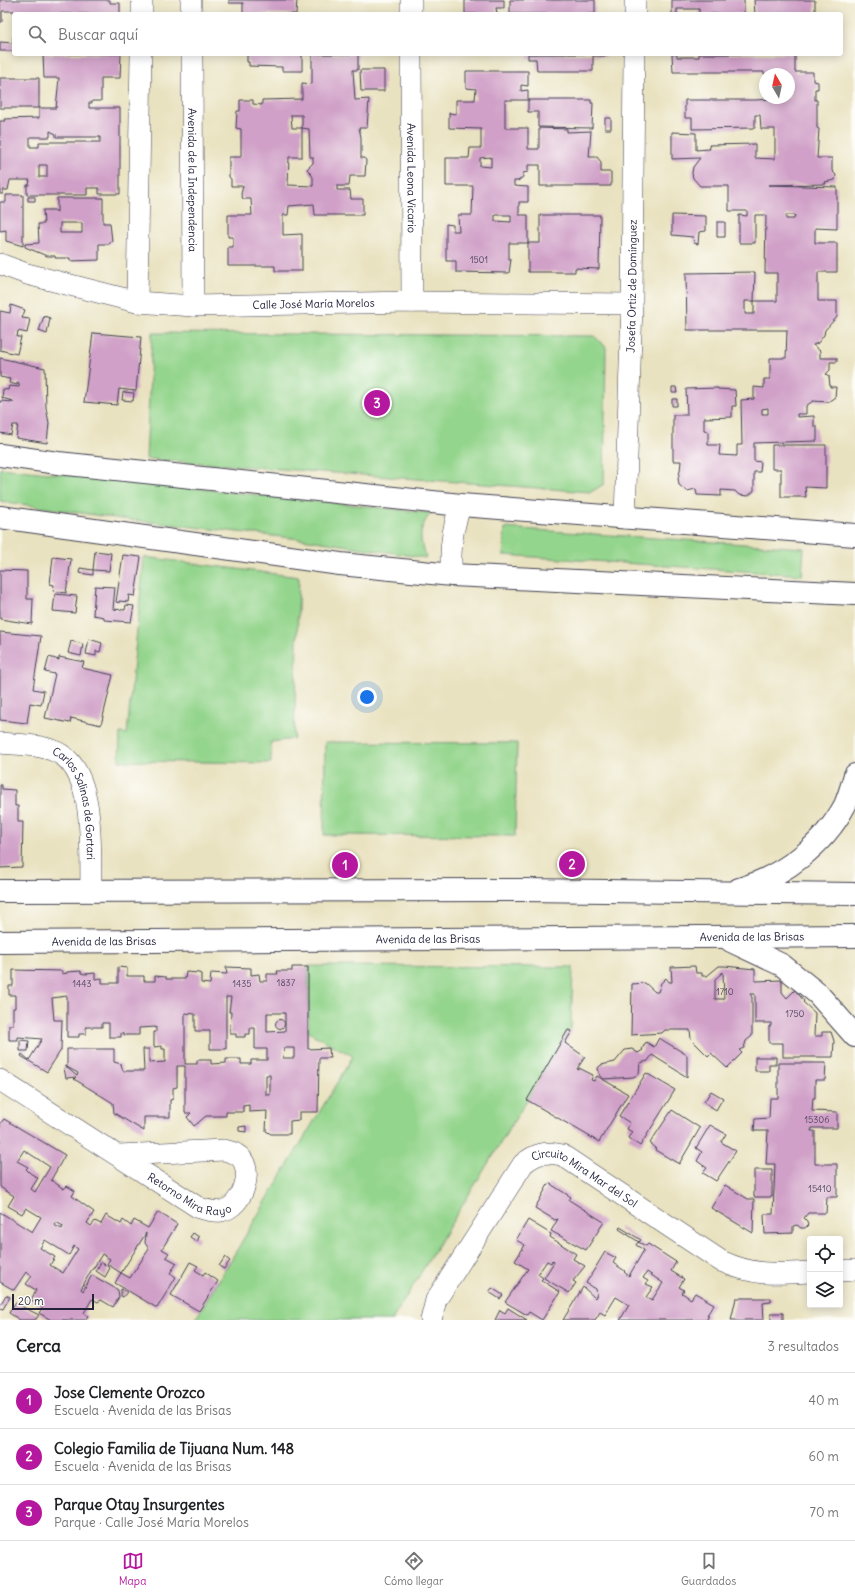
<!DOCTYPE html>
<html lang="es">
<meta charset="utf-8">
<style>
:root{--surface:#fff;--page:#f2f2f2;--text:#202124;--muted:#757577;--line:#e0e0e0;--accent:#b5179e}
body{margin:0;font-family:Delius,sans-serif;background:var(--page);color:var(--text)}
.controls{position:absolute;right:12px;bottom:12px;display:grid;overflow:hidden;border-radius:4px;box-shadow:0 2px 10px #0003}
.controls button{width:36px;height:36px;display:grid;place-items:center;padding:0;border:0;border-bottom:1px solid var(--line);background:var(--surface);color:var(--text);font:20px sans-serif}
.compass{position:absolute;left:759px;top:68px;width:36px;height:36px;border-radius:50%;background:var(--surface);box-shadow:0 2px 10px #0003;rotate:351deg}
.scale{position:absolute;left:12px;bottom:10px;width:82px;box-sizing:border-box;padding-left:4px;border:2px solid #22223b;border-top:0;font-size:11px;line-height:14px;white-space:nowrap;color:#22223b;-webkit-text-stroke:3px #fdfcf7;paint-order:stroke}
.you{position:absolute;left:367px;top:697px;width:14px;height:14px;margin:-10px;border:3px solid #fff;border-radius:50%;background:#1a73e8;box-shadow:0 0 0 6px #1a73e833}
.badge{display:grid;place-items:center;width:26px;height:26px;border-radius:50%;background:var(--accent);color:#fff;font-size:13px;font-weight:700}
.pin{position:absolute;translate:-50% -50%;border:2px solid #fff;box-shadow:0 1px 4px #0006}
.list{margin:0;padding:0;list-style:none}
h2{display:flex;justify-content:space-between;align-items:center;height:52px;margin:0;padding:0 16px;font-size:17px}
h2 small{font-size:13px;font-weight:400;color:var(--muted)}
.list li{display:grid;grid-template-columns:26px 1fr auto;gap:12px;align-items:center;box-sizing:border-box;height:56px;padding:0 16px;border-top:1px solid var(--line)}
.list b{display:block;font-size:15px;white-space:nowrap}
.list p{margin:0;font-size:13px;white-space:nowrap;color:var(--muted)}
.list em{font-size:13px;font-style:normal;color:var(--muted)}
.icon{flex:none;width:22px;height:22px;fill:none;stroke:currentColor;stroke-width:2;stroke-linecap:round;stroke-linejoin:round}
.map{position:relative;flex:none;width:855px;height:1320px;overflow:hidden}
.search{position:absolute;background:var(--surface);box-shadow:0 2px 10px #0003;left:12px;right:12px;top:12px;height:44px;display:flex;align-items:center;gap:10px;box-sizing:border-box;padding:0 14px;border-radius:4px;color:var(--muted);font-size:15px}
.sheet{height:220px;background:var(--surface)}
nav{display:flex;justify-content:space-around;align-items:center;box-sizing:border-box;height:56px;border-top:1px solid var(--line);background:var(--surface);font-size:11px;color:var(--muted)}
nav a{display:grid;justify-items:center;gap:2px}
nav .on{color:var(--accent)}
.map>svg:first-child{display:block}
</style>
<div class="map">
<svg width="855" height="1320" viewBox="0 0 855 1320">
<rect width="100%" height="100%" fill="#fdfcf7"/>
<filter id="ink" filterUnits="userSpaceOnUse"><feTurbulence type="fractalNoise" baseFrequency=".025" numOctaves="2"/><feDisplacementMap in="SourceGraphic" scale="8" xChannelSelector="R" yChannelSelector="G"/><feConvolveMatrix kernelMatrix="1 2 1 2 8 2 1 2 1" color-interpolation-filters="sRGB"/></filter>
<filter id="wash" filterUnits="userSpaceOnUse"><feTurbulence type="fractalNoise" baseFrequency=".012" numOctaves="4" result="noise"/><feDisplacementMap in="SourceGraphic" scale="16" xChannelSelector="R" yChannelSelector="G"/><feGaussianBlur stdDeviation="0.9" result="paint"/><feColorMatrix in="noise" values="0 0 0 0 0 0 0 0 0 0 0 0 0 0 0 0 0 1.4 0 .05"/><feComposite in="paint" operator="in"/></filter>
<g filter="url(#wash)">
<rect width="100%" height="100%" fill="#e9e2c0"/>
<!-- green -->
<path fill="#94d58d" stroke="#5b7c64" d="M152 333 594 336 606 347 604 484 591 492 146 459Z
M0 468 431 513C418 529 419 539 426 558L309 540 122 519 0 501Z
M505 528 804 548 802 575 503 555Z
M144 557 299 577 294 739 271 742V763L119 761 120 733 127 734Z
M325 742 517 743 515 836 324 835Z
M309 966 573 967 571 1028 392 1320H195L353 1056 308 1032Z"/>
<g id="blocks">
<!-- building -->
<path fill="#d0a0c8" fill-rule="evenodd" d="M0 0H110V3H120V14H14V11H2V22H0Z
M229 0H297L296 14H243V3H229Z
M465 0H504V8H496L497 14H465Z
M510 0H595V14H510Z
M672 0H744V14H699V9H677V14H672Z
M754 0H815V14H755Z
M13 37 14 51H0V42L13 43Z
M43 54H121L120 78H101V101H92V103H89V108H120V194H99V188H87V195H27V185H29L30 180H10L8 190H3V194H0V121H5L4 119 39 118V108H56L59 78H44ZM50 131 56 134V137H100V142H39V147H30V137H50ZM39 165H47V177H39Z
M247 54H302V71H282V67L249 66V62H247Z
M312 54H358V70H353L355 100 369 99 367 128H359L361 137V158H365L366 161 365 176H350L349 186H337V190H350L351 199H363V215H315L314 204 289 206 288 215H283V235L302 234V271H275V266H228V247H233V237H228V215H252L251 199H243L241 194 243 186H231V179L229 177V157H241V129L236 128 237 111H240V100H253V104L262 105V100L302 99V83L312 84ZM291 115H302V128H292ZM302 128 309 129 310 157H313V163L307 169 313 177V186L288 185 289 157H302Z
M528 54H607V56H593V71H537L536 59H528Z
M672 54H677V57H699V54H795V72H813V81L818 82V89H815V100H817V128L819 129 817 158H832V171L836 175 835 180 825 182 826 184 769 185 837 187V229L815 228V243H837V272H818V301H837V317L825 330 824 335 818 343 813 345 820 351V358H837V362H830V370L826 374 829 376 830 387H836L835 397 828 402 813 401 806 406V414H797V417L814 416V427H817V441L754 443V461L761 462 760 472H754V491L748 496 739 495 735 491 721 490V496L697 495 696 489 687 491 679 485 678 478 680 471 681 461H673V415H687L686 389 718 388V389L735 390 736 406H732V417L704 418V430L708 431V445H720L719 455 737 456V445H742L741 400 754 399V387L764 388V379H770V358H786L787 330H687L686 273 755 272 754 301H745V314H754V301H777V273H765L766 215H755V243H739V215L747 216V211H729V186H700L693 178 692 173 693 167 700 158 672 159V132L696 133V150L710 149 709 145 755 144V158L775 159V129H761L760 115H755V128L692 129V118H685V100H755L789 98V74H764V72H673ZM786 215H795L794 219H786ZM768 408V414H762V409Z
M360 70H384V91H361Z
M466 71H528V86L521 85V91L528 90V100H505V128H528V149H539V128L567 129V132L591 131 589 157H597L601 162V172H611V186H540V165H528V172L523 173V177L518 181H514V186L528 187V202H519V215H528V243H540V215H600L599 269 575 268V272H528V243H509V259H511L509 273 456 272V261H446V224L453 225V231H459L458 215H472L473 186H446V158H469L470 148H481V129L449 128V113L456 114V100H475L476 89 466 88ZM491 157V167L480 166V158ZM495 215H511V222L495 221Z
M0 78H39V108H0Z
M528 100H591V103H593L592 128 538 127V112H528Z
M605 118H611V129H605Z
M6 195H23V246L6 241V230L0 231V202H6Z
M28 197H35V201H28Z
M57 198H103V223H110L112 241 109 244H99V260L70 261V258H55V256H47L25 247V244L39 243 38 224H44L43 210H54L57 212ZM60 223H82V233H60Z
M672 215 706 216V231L699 232 698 244 694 243 693 237 672 235Z
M717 222H725V237H717Z
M11 305 25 310 22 318 30 319 27 333 18 331 17 337H21L17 354 0 350V311L10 313Z
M44 316 50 318 47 334 39 331Z
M93 333 141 337 136 391 119 389 117 405 84 402Z
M0 358 45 368 46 408 49 423 47 443 16 438 18 425H13L11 435 0 433V401L13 402V401L2 398 3 389 8 390 9 386 19 387V383L17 382V385L9 383 10 379 0 377Z
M672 387H676L677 393H672Z
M123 392 134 393 133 401 122 400Z
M672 399H677V406H672Z
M772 445H826V488L805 487 806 497H781V469H772Z
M95 551 111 553 109 571 93 570Z
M123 555 141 557 135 596 129 595 128 602 119 601V603L116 602Z
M53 557 71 559 66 593 53 591 54 585 50 584Z
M80 568 93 570V575L79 573Z
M0 570 27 571V599H33L32 624 0 619Z
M95 586 115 587 113 609 125 610 126 605 134 606 131 622 104 620V617L93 615Z
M55 594 77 596 75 613 53 611Z
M0 632 41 636 33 689 44 691 41 705 30 703 27 723 0 720Z
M89 639 102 643 100 652 96 651V656L86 654Z
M71 641 83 644 81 656 68 653Z
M49 657 59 660V657L84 662 82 668 113 675 101 725 71 718 70 723 45 718 55 674 45 672Z
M0 785H2V789L15 790V806H18V822H23L22 867 0 868Z
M695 966 696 973H702V976H707L719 966H724L755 969V981L782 980V992L787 998 795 990 804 1001 803 1002 815 1013 814 1036H822V1032H831L834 1041 833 1057H783V1043H769V1026H771V1023H755V994H750L752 997V1036L746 1041 744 1048 739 1050 742 1053 727 1068 711 1053 708 1056 691 1039 690 1030H665L662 1033 631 1035 632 984 645 983 655 992H658L661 983 666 978 669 982H672L671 967ZM723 972 724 999H715V979Z
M118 967 127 968V976H144V981H155V976L166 977V979H185L186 972 199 973 201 974V983L210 984 211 973 227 974 226 967 251 968V975L259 974 260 981H267V974H278L277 971H292V967H308V1049L329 1048 330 1058H319L318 1112H299V1120L290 1121V1134H271L266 1131 267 1111 249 1112V1105L243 1106V1112H226V1116H206L194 1126 187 1117 191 1113H185V1066H177V1087L173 1088V1099L170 1100V1117H144V1131L114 1113 113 1103 74 1079 76 1077 66 1078 64 1068 65 1066 77 1076 78 1073 67 1067V1049H114V1062L121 1064 123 1071H144L143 1049H149V1063L165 1062V1049H162V1046L154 1047V1032H156V1027L139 1028V1035H124V1033H121V1037H109V1023H102V1027H86V1034H79V1037H67V996L52 998 54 1020H62L61 1050 47 1072 21 1056 22 1054 29 1060 42 1039 18 1037V1040H9V1025H13V1008H15V995H9V986H13V970L62 971V974L67 973V972L81 971V973L85 974 95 973V979L102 978V983H118ZM226 997H231L229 1012H231L230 1034H236V1037H245V1034H250V1028H255V1049H267V1060H251V1064H241V1059H226V1063L211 1064V1060H197V1064H185V1013L195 1014V1031H210V1049H226ZM267 1013H285V1031L267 1032ZM284 1048H294V1058H283ZM266 1075H270V1095H266Z
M275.5 1024a4.5 4.5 0 1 1 9 0a4.5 4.5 0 1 1-9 0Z
M568 1030 572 1031 565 1043 585 1057 577 1069 579 1070V1068L593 1075 591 1080 594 1081 597 1076 628 1094 599 1142 527 1100Z
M659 1038 687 1055V1077L652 1055 648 1061 640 1063 639 1074 633 1077 604 1079 600 1076 598 1068 601 1065 615 1062 625 1050 632 1049 638 1053 643 1050 642 1049 646 1042 654 1047Z
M20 1040 29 1041 28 1051H20Z
M755 1057H776V1064H769V1071H755Z
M778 1063H826L825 1080H815V1098H813L812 1111 837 1112V1128H812L811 1131H815V1164H837V1197H827L826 1213H808L804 1218 807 1221 808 1225 805 1228H801L797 1225 793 1226V1233L765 1234 764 1214H773L775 1164H766L768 1131H754L755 1119 769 1118 770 1098H778Z
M646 1073 675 1090 640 1146 628 1138 632 1132 627 1129 630 1123 619 1116Z
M711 1091 723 1098 716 1110 704 1102Z
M672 1110 700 1128 679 1164 655 1150 656 1148 650 1143Z
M4 1119 65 1155 51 1180 64 1189 67 1186 75 1191 72 1196 94 1212 87 1223 91 1226 95 1221 101 1224 106 1215 121 1224 123 1220 131 1226 134 1220 148 1228 158 1212 177 1224 162 1249 169 1253 166 1257 177 1263 170 1273 176 1277 157 1308 115 1283 121 1273 130 1278 149 1249 145 1243 146 1233 121 1273 107 1264 110 1259 102 1254 93 1269H92L81 1289 83 1291 92 1275 118 1290 119 1297 113 1307 101 1300 98 1302 92 1299 84 1313 88 1316 85 1320H51L39 1313 43 1307 31 1300 36 1290 26 1284 32 1276 26 1272 14 1290 0 1282V1212L32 1232 41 1217 26 1208 22 1214 8 1206 14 1196 0 1187V1124ZM24 1150 50 1167 35 1192 31 1189 38 1178 30 1173 26 1169 28 1167 17 1161ZM56 1222 63 1226 62 1229 54 1225ZM45 1240 69 1255 74 1246 78 1249 63 1273 50 1265 55 1257 40 1248Z
M710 1125 726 1134 721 1142 736 1151 716 1181 703 1173 707 1168 697 1161 702 1152 696 1148Z
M246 1126V1132L239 1131V1127Z
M754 1170H772V1197H754Z
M549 1183 571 1197 569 1200 604 1222 586 1250 551 1231 558 1219 555 1220 535 1208Z
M725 1185 748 1199H754L753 1233 711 1208Z
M528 1220 551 1234 550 1237 576 1254 573 1259 585 1266 573 1281 576 1283 569 1293 544 1278 554 1262 552 1260 551 1263 547 1261 538 1274 543 1278 541 1280 560 1292 542 1320 529 1312 527 1315 505 1302 528 1269 515 1261 525 1245 516 1240Z
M620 1227 641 1240 639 1242 619 1229Z
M193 1233 199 1237 197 1242 190 1237Z
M638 1242 646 1246 648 1244 676 1262 671 1271 684 1279 679 1287 684 1290 682 1293 691 1299 695 1293 714 1304 707 1315H709L707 1319 708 1320H620L629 1305 616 1297 605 1315 600 1312 595 1320H563L583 1287 595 1298 597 1294 596 1289 586 1283 605 1252 616 1258 613 1263 625 1271 624 1272 629 1276 644 1250 636 1245ZM647 1272 663 1283 652 1300 646 1297 653 1287 646 1284 648 1281 643 1278Z
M225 1257 230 1261 224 1269 219 1266Z
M101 1262 110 1268 105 1277 96 1271Z
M190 1262 198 1266 195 1270 203 1275 205 1272 218 1281 199 1311 171 1295Z
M492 1288 503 1295 500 1299 489 1292Z
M121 1289 127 1292 123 1297 121 1296Z
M6 1295 10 1297 3 1309 0 1308V1305Z
M736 1298H771V1302L763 1303 764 1320H731Z
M15 1303 39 1315 35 1320H20L9 1313Z
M508 1308 527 1320H495L500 1310 505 1313Z
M771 1313H783V1320H771Z"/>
</g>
</g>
<g filter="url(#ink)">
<use href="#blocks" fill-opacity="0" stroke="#403f4f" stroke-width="1"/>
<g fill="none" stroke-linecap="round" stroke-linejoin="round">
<!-- minor casing -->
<g stroke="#403f4f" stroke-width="22">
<g id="minor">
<path d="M191 0V14"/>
<path d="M411 0V14"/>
<path d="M142 14V0"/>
<path d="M635 14V0"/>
<path id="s1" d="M192 54 193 306"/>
<path id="s2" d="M411 54 412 302"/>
<path id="s3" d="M0 264 27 274 137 302 193 306 412 302 632 304"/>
<path d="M137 302 141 54"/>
<path id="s4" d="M625 518 632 304 634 54"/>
<path d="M452 575C449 550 452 528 461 505"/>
<path id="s5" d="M0 743C20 745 45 744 62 755 96 778 90 853 91 891"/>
<path id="s6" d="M0 1080 199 1208C206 1210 214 1212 221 1211 243 1208 257 1166 236 1154 232 1152 228 1151 224 1150L119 1155"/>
<path d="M840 1271 855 1270"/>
<path id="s7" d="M431 1320 436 1300 523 1164C536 1153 546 1151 562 1155L721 1261C754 1276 775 1274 810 1272"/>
</g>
</g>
<!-- tertiary casing -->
<g stroke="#403f4f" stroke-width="24">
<g id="tertiary">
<path d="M0 455 58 463 461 505 855 535"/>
<path d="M0 517 340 564 452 575 855 594"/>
<path d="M739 889C782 877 824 845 845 805 849 796 852 785 855 775"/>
<path d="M0 891 523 890 855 894"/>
<path d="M731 941 782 965 818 994 855 1036"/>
<path id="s8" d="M0 942 855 936"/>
</g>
</g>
<!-- minor -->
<use href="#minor" stroke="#fff" stroke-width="21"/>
<!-- tertiary -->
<use href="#tertiary" stroke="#fff" stroke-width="22"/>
</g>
</g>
<g text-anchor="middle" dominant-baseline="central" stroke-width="3" stroke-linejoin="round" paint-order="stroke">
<!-- number labels -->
<g font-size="9" fill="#4e425e">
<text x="479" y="259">1501</text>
<text x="286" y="982">1837</text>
<text x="82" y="983">1443</text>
<text x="242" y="983">1435</text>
<text x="725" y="991">1710</text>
<text x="795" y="1013">1750</text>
<text x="817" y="1119">15306</text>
<text x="820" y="1188">15410</text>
</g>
<!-- street labels -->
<g font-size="11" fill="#22223b" stroke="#fdfcf7">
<text stroke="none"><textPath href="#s2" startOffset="124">Avenida Leona Vicario</textPath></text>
<text stroke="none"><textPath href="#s1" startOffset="126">Avenida de la Independencia</textPath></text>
<text stroke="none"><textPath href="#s4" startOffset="232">Josefa Ortiz de Domínguez</textPath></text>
<text stroke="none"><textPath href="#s3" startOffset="319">Calle José María Morelos</textPath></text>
<text stroke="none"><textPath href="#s5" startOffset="115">Carlos Salinas de Gortari</textPath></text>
<text stroke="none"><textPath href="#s8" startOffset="752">Avenida de las Brisas</textPath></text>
<text stroke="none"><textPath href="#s8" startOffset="428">Avenida de las Brisas</textPath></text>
<text stroke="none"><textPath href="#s8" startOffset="104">Avenida de las Brisas</textPath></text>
<text stroke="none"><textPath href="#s7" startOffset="253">Circuito Mira Mar del Sol</textPath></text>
<text stroke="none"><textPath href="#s6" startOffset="223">Retorno Mira Rayo</textPath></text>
</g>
</g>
</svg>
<div class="controls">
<button><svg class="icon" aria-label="locate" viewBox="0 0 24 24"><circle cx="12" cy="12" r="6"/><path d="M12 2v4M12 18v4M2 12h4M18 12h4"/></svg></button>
<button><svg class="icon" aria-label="layers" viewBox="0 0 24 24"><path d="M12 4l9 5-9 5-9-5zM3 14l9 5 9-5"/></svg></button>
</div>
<svg class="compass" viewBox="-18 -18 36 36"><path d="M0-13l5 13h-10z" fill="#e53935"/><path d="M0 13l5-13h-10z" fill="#757577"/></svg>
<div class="scale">20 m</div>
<div class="you"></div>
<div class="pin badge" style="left:345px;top:865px">1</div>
<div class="pin badge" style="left:572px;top:864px">2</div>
<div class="pin badge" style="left:377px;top:403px">3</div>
<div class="search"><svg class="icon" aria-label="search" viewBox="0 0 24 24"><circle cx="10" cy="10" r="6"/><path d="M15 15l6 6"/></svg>Buscar aquí</div>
</div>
<section class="sheet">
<h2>Cerca<small>3 resultados</small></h2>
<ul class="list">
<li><span class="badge">1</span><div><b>Jose Clemente Orozco</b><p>Escuela · Avenida de las Brisas</p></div><em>40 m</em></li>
<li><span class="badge">2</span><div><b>Colegio Familia de Tijuana Num. 148</b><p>Escuela · Avenida de las Brisas</p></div><em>60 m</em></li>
<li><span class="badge">3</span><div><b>Parque Otay Insurgentes</b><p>Parque · Calle José María Morelos</p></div><em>70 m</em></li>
</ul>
</section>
<nav>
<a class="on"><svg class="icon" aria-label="map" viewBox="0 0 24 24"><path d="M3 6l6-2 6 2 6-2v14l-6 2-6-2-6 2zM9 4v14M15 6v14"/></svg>Mapa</a>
<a><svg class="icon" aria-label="directions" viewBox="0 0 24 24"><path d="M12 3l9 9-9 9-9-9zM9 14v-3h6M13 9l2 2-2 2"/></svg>Cómo llegar</a>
<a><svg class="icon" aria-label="saved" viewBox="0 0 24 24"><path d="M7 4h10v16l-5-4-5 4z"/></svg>Guardados</a>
</nav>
